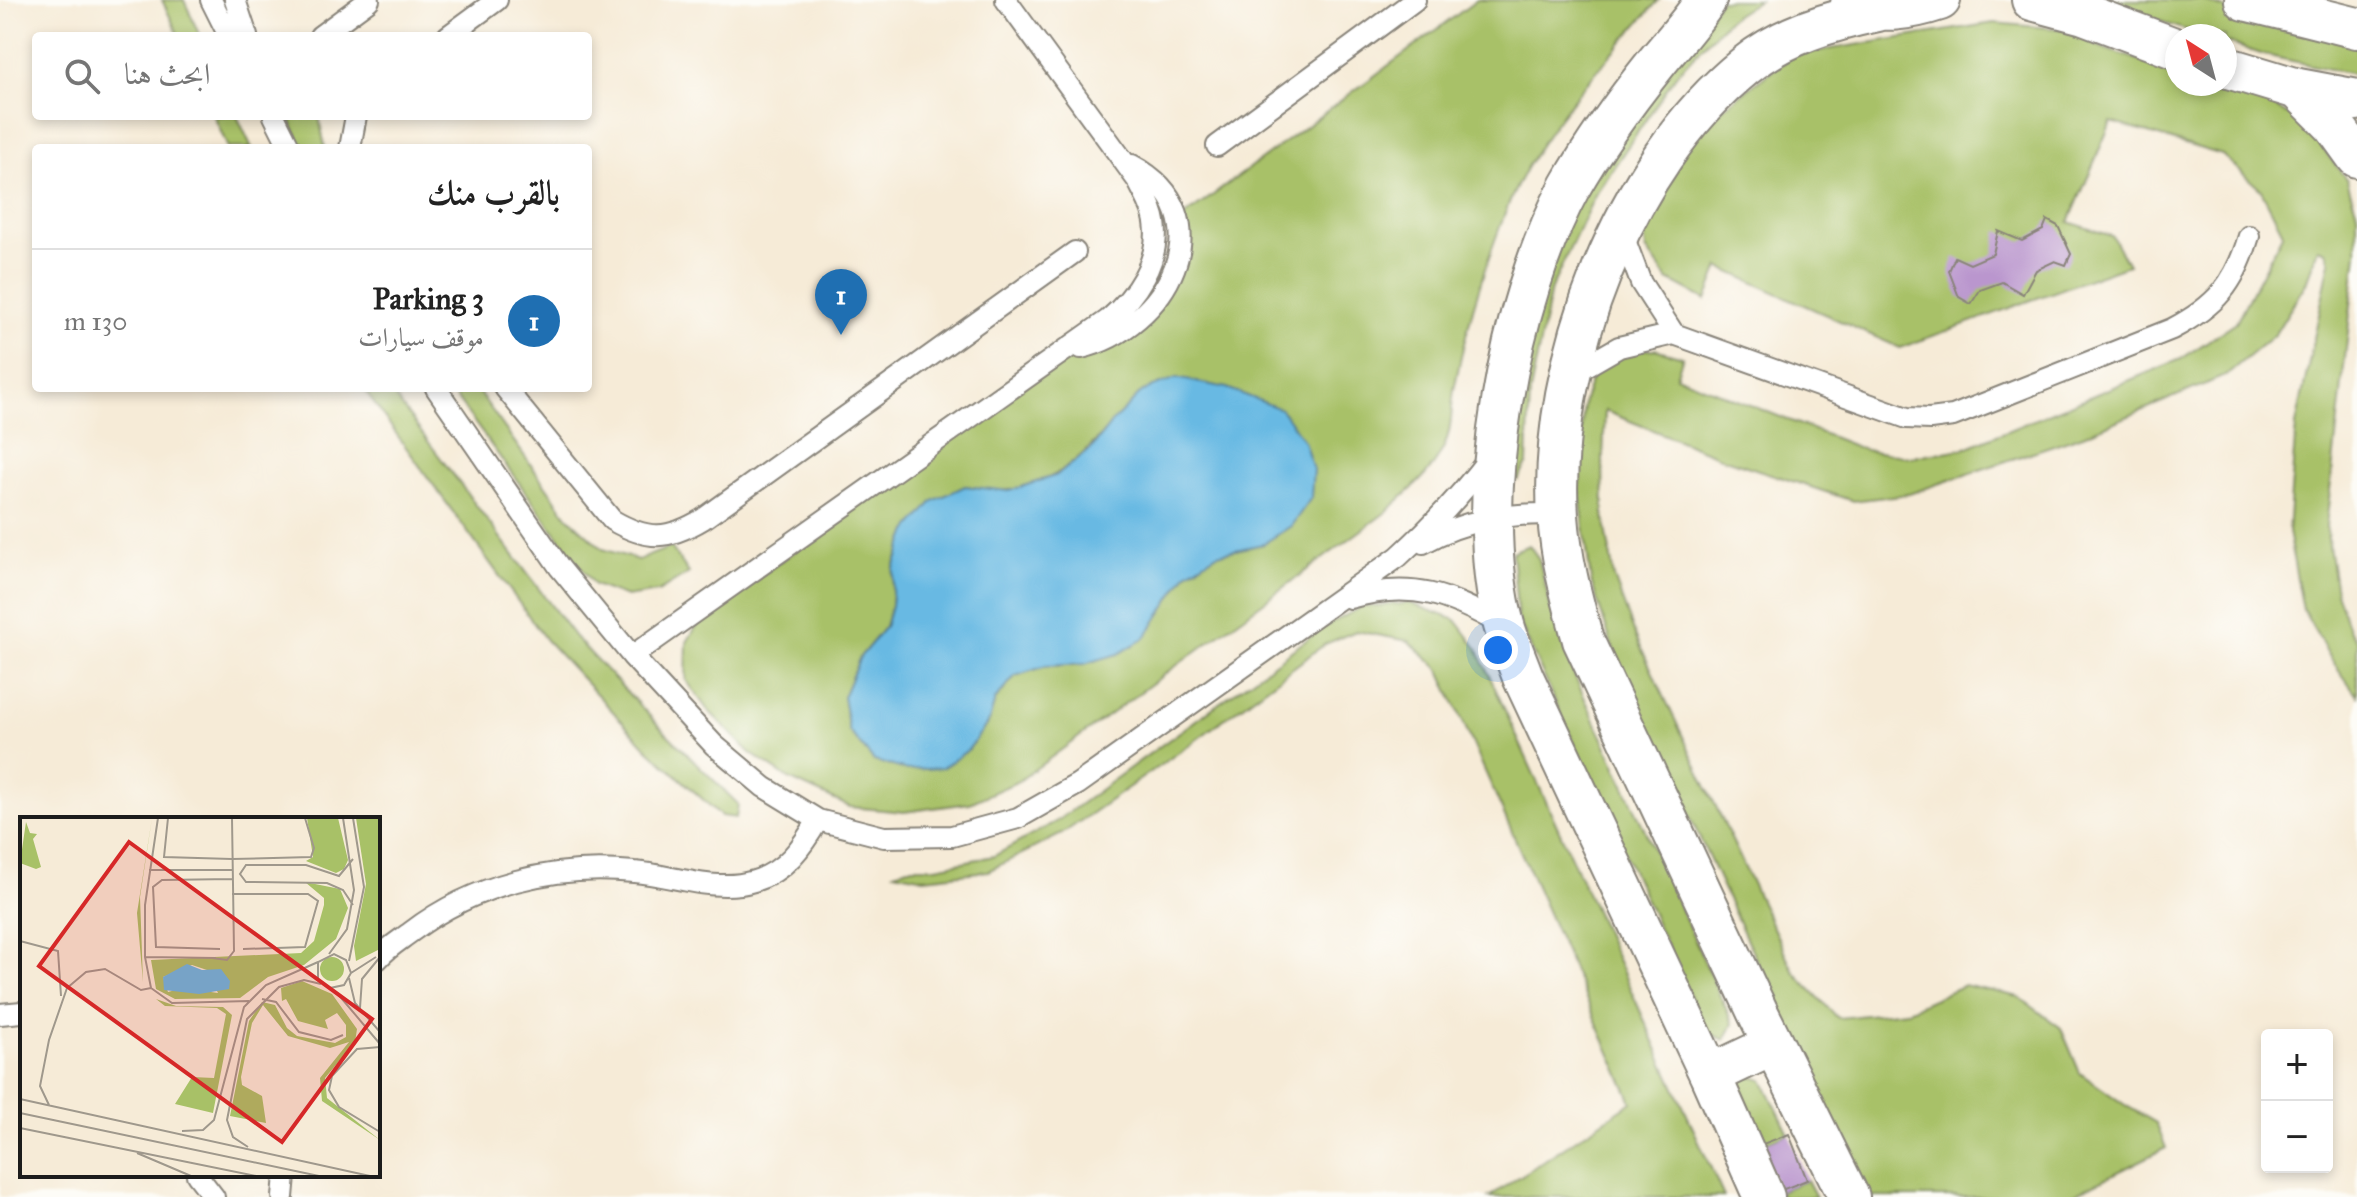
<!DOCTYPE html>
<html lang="ar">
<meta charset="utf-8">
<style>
:root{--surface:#fff;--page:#f6f6f6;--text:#222;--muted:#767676;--line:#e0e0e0;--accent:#1f6fb2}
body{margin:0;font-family:"IM FELL Great Primer",Amiri,serif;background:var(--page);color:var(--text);direction:rtl}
.controls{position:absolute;right:24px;bottom:24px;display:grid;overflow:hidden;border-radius:8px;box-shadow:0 4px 12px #0003}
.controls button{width:72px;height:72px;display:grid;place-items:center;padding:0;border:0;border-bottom:2px solid var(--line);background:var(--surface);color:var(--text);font:40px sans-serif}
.compass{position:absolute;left:2165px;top:24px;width:72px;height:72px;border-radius:50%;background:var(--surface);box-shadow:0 4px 12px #0003;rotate:324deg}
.you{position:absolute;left:1498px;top:650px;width:28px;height:28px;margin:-20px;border:6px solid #fff;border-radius:50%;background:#1a73e8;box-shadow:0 0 0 12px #1a73e833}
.badge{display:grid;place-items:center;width:52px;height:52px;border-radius:50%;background:var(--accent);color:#fff;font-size:26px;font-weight:700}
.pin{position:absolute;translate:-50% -66px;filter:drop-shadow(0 2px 4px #0008)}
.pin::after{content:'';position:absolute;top:42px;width:28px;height:24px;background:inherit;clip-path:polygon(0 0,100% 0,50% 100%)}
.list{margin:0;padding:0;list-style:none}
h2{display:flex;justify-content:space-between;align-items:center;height:104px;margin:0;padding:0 32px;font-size:34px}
h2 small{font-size:26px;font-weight:400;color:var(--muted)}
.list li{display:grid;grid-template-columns:52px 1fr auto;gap:24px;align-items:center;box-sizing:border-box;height:144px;padding:0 32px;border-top:2px solid var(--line)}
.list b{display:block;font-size:30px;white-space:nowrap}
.list p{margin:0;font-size:26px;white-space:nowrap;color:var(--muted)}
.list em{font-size:26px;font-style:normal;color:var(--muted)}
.icon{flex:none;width:44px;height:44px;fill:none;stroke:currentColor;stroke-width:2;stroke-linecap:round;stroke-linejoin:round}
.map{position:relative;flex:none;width:2357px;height:1197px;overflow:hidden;direction:ltr}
.search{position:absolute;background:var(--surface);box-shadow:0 4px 12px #0003;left:32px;top:32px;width:560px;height:88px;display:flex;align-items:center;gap:20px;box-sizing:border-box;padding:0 28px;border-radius:8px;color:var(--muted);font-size:30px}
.panel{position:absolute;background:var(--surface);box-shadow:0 4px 12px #0003;left:32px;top:144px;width:560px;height:248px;border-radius:8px;direction:rtl}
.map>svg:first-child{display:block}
</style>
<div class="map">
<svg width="2357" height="1197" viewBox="0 0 2357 1197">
<rect width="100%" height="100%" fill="#fdfcf7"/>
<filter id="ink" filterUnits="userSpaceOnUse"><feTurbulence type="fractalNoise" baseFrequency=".0125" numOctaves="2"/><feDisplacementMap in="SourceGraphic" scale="16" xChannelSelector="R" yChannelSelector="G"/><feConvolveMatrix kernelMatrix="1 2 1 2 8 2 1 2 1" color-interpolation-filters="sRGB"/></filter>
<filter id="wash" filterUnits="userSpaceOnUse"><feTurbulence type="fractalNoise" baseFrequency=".006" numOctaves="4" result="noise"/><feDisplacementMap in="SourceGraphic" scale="32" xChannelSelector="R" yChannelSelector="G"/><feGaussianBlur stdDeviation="1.8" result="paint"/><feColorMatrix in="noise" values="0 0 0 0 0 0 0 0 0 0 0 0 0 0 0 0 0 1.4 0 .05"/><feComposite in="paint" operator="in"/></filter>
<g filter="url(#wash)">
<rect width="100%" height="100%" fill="#f6ebd7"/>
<!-- green -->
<path fill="#a8c167" stroke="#626e42" stroke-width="2" fill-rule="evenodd" d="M162 0H184L200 36H179Z
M1477 0H1659C1602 66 1535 132 1504 216 1483 270 1466 328 1455 385 1451 402 1453 422 1447 439 1437 470 1408 492 1385 513L1019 781 970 803 904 812 850 807 789 779 750 753 707 709 686 680 687 642 701 619 1168 281 1182 218ZM1143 391 1263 544 1217 554 1187 573 1145 637 1084 664 1046 666 1015 676 995 700 989 721 968 750 942 767 849 731 843 697 860 657 885 627 891 606 894 567 908 531 965 486C979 488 996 492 1010 490 1072 482 1102 431 1143 391Z
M1720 0H1759L1728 20 1679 71 1595 195 1551 289 1530 392 1527 464 1518 480 1503 474 1546 228Z
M2112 0H2201L2251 19 2357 45V75L2264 55 2225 42V36C2185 36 2148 15 2112 0Z
M1994 23 2062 29 2105 49 2177 72V84H2214L2269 102 2309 130 2347 180 2357 213V252L2326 526 2336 592 2350 631 2357 641V695L2331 659 2303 610 2288 532 2296 425 2330 261 2326 251 2318 248 2306 283 2275 334 2225 376 2083 435 1909 494 1853 501 1725 459 1605 411 1603 459 1604 515 1614 578 1636 637 1794 972 1838 1018 1906 1011 1964 985 2019 997 2061 1028 2080 1073 2125 1105 2156 1123 2166 1148 2068 1197H1866L1615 655 1591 581 1578 480 1584 400 1596 367 1619 350 1655 349 1683 357 1676 376 1865 450 1911 457 1963 449 2181 359 2236 322 2283 233 2261 190 2222 155 2111 122 2069 222 2112 236 2128 265 1900 348 1719 267 1706 300 1668 280 1646 249 1641 216 1699 126 1793 55Z
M214 116H237L252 148H228Z
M289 116H319L325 148H302Z
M363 388H388L575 637 661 728 738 804 736 818 721 816 648 749 546 640Z
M449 388H476L568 517 603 549 638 560 671 547 689 573 658 592 626 597 594 585Z
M1529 545 1539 559 1551 609 1570 666 1733 1024 1725 1040 1706 1032 1518 620 1512 552Z
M1410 603 1456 620 1477 648 1724 1197H1489L1632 1102 1440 670 1409 641 1356 631 1325 644 1192 743 1062 834 988 871 924 878 895 872 908 867H936L994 856 1057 821 1324 627 1361 607Z
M1749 1076 1763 1080 1789 1134 1760 1145 1735 1093 1740 1081Z
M1807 1180 1816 1197H1781L1779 1191Z"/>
<!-- water -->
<path fill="#67b9e3" stroke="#426a80" stroke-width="2" d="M1176 378 1227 388 1281 409 1304 441 1313 469 1311 498 1291 526 1263 544 1217 554 1187 573 1145 638 1118 654 1084 664 1046 666 1015 676 995 700 989 721 968 750 942 768 907 770 874 761 849 731 843 697 860 657 885 627 891 606 894 568 908 531 933 501 965 486 1009 491 1057 475 1091 449 1113 421 1143 391Z"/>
<g id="blocks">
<!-- building -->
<path fill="#ba96ce" d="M2047 220 2058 226 2071 254 2066 265 2055 261 2036 270 2023 294 2002 282 1980 290 1971 304 1959 297 1949 271 1955 257 1970 264 1993 254 1998 231 2022 241 2043 230Z
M1789 1134 1807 1180 1779 1191 1760 1145Z"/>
</g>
</g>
<g filter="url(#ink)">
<use href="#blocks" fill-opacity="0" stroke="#89847a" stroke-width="2"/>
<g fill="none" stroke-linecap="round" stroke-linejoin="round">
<!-- lane casing -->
<g stroke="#89847a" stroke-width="24">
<path id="lane" d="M211 0 229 36
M235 0 247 36
M320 36 369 0
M448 36 497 0
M274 116 290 148
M1217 146 1415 0
M350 148 356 116
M1623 235 1641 283 1674 334
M1081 348C1166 328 1228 216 1132 165
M1574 373 1619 347 1674 334 1907 418 1930 419 1953 416 2172 329C2216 306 2235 284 2249 236
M436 388 560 568 632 656 714 745 764 787 818 820 884 837 952 836 1018 818 1078 784 1398 557C1432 526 1462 494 1490 457
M505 388 612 520C648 541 668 540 703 519L1075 252
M1423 543C1465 519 1510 513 1558 514
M1350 598C1412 580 1450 595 1504 626
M632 656 1108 320C1135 297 1161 261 1155 222 1153 207 1144 194 1138 181L1006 0
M378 959C387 948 399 941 411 932 474 884 554 864 634 872 673 875 715 893 754 881 785 872 803 846 818 820
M0 1014 22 1012
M197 1175 214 1197
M283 1197 285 1175"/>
</g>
<!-- street casing -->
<g stroke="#89847a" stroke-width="44">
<path id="street" d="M1706 0C1692 22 1673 42 1657 62 1625 102 1595 143 1570 187 1510 297 1471 503 1504 625 1509 643 1517 660 1523 677L1710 1075 1764 1197
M2032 0 2084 14 2177 49
M2245 0 2357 28
M1851 4C1885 13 1907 11 1940 0
M2225 67 2298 89 2357 100
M2298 89 2334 125 2357 157
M1710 1075 1773 1045
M1849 1197 1759 1015 1583 640C1572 599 1561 559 1558 516 1548 362 1624 164 1745 66 1783 35 1830 21 1878 11"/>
</g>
<!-- lane -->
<use href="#lane" stroke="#fff" stroke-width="20"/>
<!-- street -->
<use href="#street" stroke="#fff" stroke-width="40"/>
</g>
</g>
<!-- overview -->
<g transform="translate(20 817)">
<rect width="360" height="360" fill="#f6ebd7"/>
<path d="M132 1 120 80 123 165 117 96ZM287 1H318L328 43 324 52 316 56 286 44 293 40ZM336 1H360V132L336 144 334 129 346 67ZM6 5 10 16 17 17 13 22 21 50 16 52 0 46ZM285 65 320 72 328 91 316 122 284 148 248 160 220 181 155 182 136 172 131 143 281 136 294 124 304 88V81ZM172 148 187 153 198 176 163 171 148 175 143 160ZM300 152a12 12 0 1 1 24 0a12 12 0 1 1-24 0ZM282 164 312 177 337 212 335 225 305 261 307 281 360 323 302 284 300 261 329 225 310 231 268 219 243 188 232 206 221 260 222 268 242 279 246 306 210 299 229 204 242 185 255 188 267 211 277 219 315 226 326 220V208L317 196 305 203 308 212 278 204 266 182 262 184 261 171ZM136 182 156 189 203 190 212 198 193 296 155 287 172 260 194 261 206 197 197 191 145 189Z" fill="#a8c167" fill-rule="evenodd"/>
<path d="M167 147 182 153 201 152 210 164 209 172 179 177 144 173 143 160Z" fill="#67b9e3"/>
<path fill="none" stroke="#9f988c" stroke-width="2" d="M138 1 125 88V140L131 171 152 186 229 184M148 1 144 40 212 42 291 40 294 31 285 1M129 53H212M212 77H288L298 84 285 130 223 132M333 88 323 73 307 66 226 65 220 57 226 48H286L319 59 333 42M0 124 38 134 41 179M200 132 136 130 133 70 142 63 212 62M309 137 327 112 334 73 323 1M125 140 196 141M192 141 207 143 214 134 212 1M329 144 344 70 333 1M331 156 356 140M329 161 335 186 360 215M310 171 324 168 331 156 326 143 314 137 298 145V163L317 176 360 227M242 182 256 185 279 215 311 223 323 218M340 191 342 162 360 140M360 230 337 232 312 259 309 273 319 290 360 315M0 282 350 359M29 288 20 269 29 223 47 171 66 155 85 152 121 173 131 171M0 296 299 359M0 311 236 359M162 314 183 313 194 303 224 190 246 168 298 145M228 330 213 320 207 303 227 202 259 170 284 163 301 167M117 336 171 359"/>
<path fill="#d62828" fill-opacity="0.15" stroke="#d62828" stroke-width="4" d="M109 25 352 202 262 325 19 149Z"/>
<rect width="360" height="360" fill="none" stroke="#1c1c1c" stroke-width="4"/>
</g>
</svg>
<div class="controls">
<button>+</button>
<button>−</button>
</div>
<svg class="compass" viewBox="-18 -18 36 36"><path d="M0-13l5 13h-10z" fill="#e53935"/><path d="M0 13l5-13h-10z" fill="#767676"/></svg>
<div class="you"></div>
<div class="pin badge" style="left:841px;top:335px">1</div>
<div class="search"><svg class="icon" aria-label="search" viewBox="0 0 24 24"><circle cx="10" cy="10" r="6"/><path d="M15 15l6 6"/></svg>ابحث هنا</div>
<section class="panel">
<h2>بالقرب منك<small></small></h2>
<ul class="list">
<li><span class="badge">1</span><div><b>Parking 3</b><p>موقف سيارات</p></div><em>130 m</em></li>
</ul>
</section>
</div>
